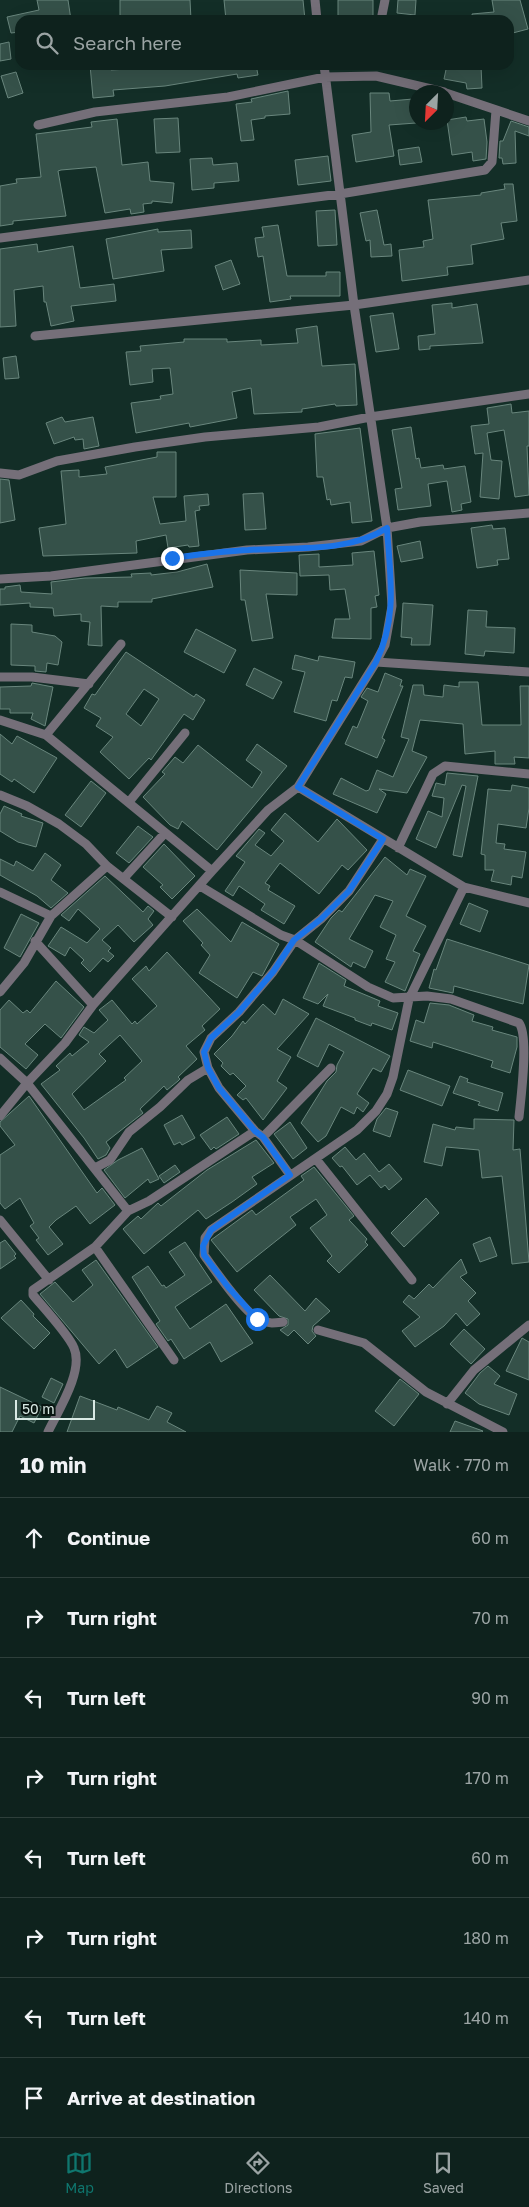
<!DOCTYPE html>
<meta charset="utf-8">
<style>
:root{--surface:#0e221d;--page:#1c2f2a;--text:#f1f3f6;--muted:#9ba4a4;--line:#2e3f3b;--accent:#0f766e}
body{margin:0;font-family:"Golos Text",sans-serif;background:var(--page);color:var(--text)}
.compass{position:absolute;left:409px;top:85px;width:45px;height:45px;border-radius:50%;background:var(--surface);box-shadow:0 5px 20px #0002;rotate:204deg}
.scale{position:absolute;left:15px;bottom:12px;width:80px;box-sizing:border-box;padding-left:5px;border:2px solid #d9e9e4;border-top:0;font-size:14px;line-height:18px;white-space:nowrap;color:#d9e9e4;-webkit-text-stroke:4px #081410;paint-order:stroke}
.stop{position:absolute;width:15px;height:15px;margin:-11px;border:4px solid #1a73e8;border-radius:50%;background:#fff}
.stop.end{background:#1a73e8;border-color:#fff;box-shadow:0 1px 5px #0008}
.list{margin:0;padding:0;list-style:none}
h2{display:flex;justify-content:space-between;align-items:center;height:65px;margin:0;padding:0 20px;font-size:21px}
h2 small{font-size:16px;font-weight:400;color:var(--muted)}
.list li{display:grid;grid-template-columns:32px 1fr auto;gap:15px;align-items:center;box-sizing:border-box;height:80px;padding:0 20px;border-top:1px solid var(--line)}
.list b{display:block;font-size:19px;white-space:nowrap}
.list em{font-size:16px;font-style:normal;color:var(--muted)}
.icon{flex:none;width:28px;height:28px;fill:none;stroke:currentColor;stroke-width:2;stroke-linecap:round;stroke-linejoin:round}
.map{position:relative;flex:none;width:529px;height:1432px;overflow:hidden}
.search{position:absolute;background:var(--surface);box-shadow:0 5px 20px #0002;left:15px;right:15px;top:15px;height:55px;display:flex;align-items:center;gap:12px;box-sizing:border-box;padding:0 18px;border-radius:15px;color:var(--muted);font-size:19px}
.sheet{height:705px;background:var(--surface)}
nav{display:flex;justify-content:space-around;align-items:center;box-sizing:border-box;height:70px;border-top:1px solid var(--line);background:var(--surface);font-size:14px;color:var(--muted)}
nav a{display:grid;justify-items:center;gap:2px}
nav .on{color:var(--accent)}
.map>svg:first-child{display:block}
</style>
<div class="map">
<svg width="529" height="1432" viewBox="0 0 529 1432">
<rect width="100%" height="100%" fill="#132e27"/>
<!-- building -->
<path fill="#355149" stroke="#69867d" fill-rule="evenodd" d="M37 0H68L71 20H20V32L11 33 7 17 39 10Z
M120 0H190L191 20H120Z
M224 0H303L305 20H226Z
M338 0H373V18L338 17Z
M398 0H416L415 15 397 13Z
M492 0H520L528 29 509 34V20H473L472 14 494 12Z
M9 42 11 59 0 61V44Z
M90 65H110L111 70 146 68V65H256L258 75 238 78 237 74 165 86 113 90 114 96 93 98Z
M447 65 481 66 482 88 467 89 466 83 444 79Z
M16 72 23 93 8 98 1 76Z
M288 91 290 114 265 116V118L251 120 254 140 241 141 236 104 252 102 251 99Z
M370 93H389L390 101 413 99 416 123 389 125 394 156 356 162 352 135 371 132Z
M466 117 467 121 484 119 487 142 486 159 473 161 472 152 452 155 447 120Z
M178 118 180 152 156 153 154 119Z
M117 119 122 165 148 162 150 181 174 183 172 203 152 201V203L143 204 144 212 131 214 130 209 105 213 96 167 61 170 58 171 66 216 13 221V224L0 226V186L17 183 16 179 41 177 36 134 92 127 91 122Z
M511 121 529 127V136L515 131 516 163 503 164 502 158H499L500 141H503Z
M419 147 422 162 400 165 398 150Z
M328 156 331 181 298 185 295 160Z
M212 158 213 165 237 163 239 181 214 183V188L192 190 190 159Z
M504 184H513L517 221 501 223 504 239 471 245 473 264 447 267 448 275 402 281 399 250 424 247 423 241 433 239 428 200 481 195V193L505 189Z
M335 210 337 245 318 246 316 211Z
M377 210 384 245 391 244 392 256 371 257 370 240 366 241 360 213Z
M278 225 287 276H326V272H340V296H290L291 299 270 302 263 256 258 257 255 238 264 237 262 227Z
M158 229V232L191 230 192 248 161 250 164 271 113 279 106 239Z
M37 244 38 252 73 246 80 288 114 284 116 301 71 306 74 321 51 326 46 302H44L43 286 14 290 16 326 0 327V249Z
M231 260 240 284 223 290 215 266Z
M452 303V308L477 304 483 343 430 346V349L419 350 418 336 435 334 432 305Z
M393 313 399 349 376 352 370 316Z
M317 326 322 366 355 364 357 405 336 406 335 404 302 409V412L254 414 251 388 232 392 237 418 190 427 189 423 136 433 131 403 161 399 160 396 173 394 170 368 152 369 153 382 130 385 126 352 141 351 140 346 184 342V339H227V342L261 340V345L298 343 296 329Z
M16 356 19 378 5 379 3 358Z
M511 404 512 413 529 411V446H527L529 495 515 497 504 430 487 433 491 460 502 461 499 499 480 497 483 453 475 454 471 426 489 424 487 408Z
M62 417 65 422 93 417 99 446 84 449 83 439 75 440 74 437 54 444 46 423Z
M411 427 416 459 419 458 421 468 443 465 444 469 465 466 471 502 461 504 462 510 452 512 447 481 428 484 431 506 398 510 395 489 402 488 392 430Z
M360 428 372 521 352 523 350 502 331 505 330 499 327 500 323 477H317L315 434Z
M157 452H176V497H153L160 524 186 521 184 496 208 494 209 505 199 506 200 510 195 511 199 546 189 547 188 545 168 548 166 535 136 541 137 553 43 556 39 528 66 524 61 471 79 470V477L107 474 105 467 157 457Z
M0 479 9 480 15 520 0 523Z
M263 493 266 529 245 530 243 494Z
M492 525 493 529 505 528 509 559 497 560 498 565 477 568 471 528Z
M420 541 423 558 401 562 397 546Z
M374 551 379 595 375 596 377 607 371 608V639L332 638 335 619H350L345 589 330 590 329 575 300 576 299 555 319 554V567L353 565 352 553Z
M207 564 213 587 152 599V602H118V607L101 606 102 646 88 645 90 622 81 621V614L54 616 53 608 30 607V603L0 605V589H5V587L20 585 21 592 52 594 51 582 85 578 132 577 131 574 151 573V575L177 572Z
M240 570 297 573V595L266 594 273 638 252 641 245 600H241Z
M403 603 433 605 430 645H411L412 638 401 637Z
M468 610 487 611 486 627 515 628 514 653 485 651 484 656 465 654Z
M11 624 32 625V632L55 636 62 642 58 665 47 663 46 672 35 671V666L11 665Z
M196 629 236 650 224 673 184 652Z
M126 652 194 697 196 694 205 700 193 720 184 714 151 760 149 758 129 779 100 752 113 737 96 726 101 718 84 708 92 694 95 695ZM144 689 159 699 141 726 126 714Z
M295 655 318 661 319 656 355 662 352 678 345 677 337 701 332 700 326 721 294 712 305 672 292 669Z
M254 668 282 682 273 699 246 685Z
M385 673 402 680 400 686H403L382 738 385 740 377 758 345 744 353 726 357 728 368 701 361 697 367 688 378 692Z
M459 682H478L482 725H521L520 686H529V758L514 757 515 764H495V751L465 754 463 724 420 720 412 751 427 757 407 793 379 789 386 794 377 813 333 794 341 778 366 791 369 790 377 770 393 777 409 739 401 737 413 685H423L424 695 443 697 444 685 459 687Z
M32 683 53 687 45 726 31 719 33 713H10V709H0V687L31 686Z
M0 734 12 744 17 736 57 758 34 793 14 779 12 782 0 774Z
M257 744 287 766 217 850 182 821 178 829 170 825 143 797 165 774 162 772 175 757 183 763 198 745 252 788 262 772 246 760Z
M447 773 478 776 462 857 453 855 466 786 462 785 436 848 416 839 428 811 442 817 444 798 432 796 436 783 445 785Z
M91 781 106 793 81 827 65 815Z
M512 785 529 788V808L526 828 498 824 496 843 505 844 504 849 526 852 522 878 512 876 511 885 491 881 494 870H485V855L481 854 488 789 511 791Z
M4 806 22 814 21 816 43 823 36 847 18 842 0 831V814Z
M285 813 318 842 337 819 367 850 348 870 342 865 319 894 280 863 265 883 270 886 268 890 295 906 284 924 261 910 265 904 239 886 233 896 225 891 245 862 236 856 259 829 265 833 255 845 271 856 284 841 271 830Z
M138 826 153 837 129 863 116 853Z
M164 844 195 876 172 899 160 887 163 885 143 867Z
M45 853 61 865 51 880 68 893 51 908 37 896 0 875V859L14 866 16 861 33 871Z
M385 857 407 875 410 869 426 876 406 916 426 926 413 951 420 954 405 991 385 982 395 962 386 959 396 935 380 927 393 901 375 895 349 939 373 951 365 968 353 962 351 967 315 942 331 918 339 910 342 912Z
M105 876 143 912 148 906 154 911 148 919 153 925 134 942 118 925 102 940 111 948 108 951 114 956 108 962 103 958 90 972 81 963 84 960 70 947 65 956 48 946 61 927 87 943 100 929 78 909 69 921 61 915Z
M469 903 488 911 480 932 460 924Z
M197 909 231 942 242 922 279 944 262 976 253 972 237 998 199 973 210 955 201 945 203 943 183 921Z
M21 914 39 923 20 957 4 948Z
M447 939 529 965 523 1004 454 986 453 993 429 988 434 969 436 970Z
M167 952 220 1009 202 1026 205 1030 186 1046 197 1059 178 1077 180 1079 178 1081 167 1090 164 1086 140 1109 143 1113 106 1142 110 1148 106 1155 98 1159 84 1138 41 1084 60 1070 56 1066 70 1053 72 1056 89 1042 79 1035 84 1027 94 1033 108 1020 99 1010 112 1000 132 1024 135 1021 137 1024 157 1006 132 979 146 966 149 971ZM120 1035 142 1061 124 1078 126 1080 84 1110 72 1094 106 1061 99 1054Z
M319 963 346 980 344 986 380 1001 378 1006 398 1013 392 1030 372 1023 371 1026 355 1020V1018L323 1006 328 994 318 1004 303 998Z
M56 981 84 1007 61 1038 45 1024 25 1044 38 1055 26 1069 0 1047V1010L9 1000 23 1013 27 1010 30 1013Z
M283 999 309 1014 277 1049 291 1057 277 1081 287 1088 263 1120 246 1098 243 1100 237 1095 246 1086 233 1073 230 1075 221 1066 223 1063 214 1054 232 1036 243 1021 245 1024 263 1004 275 1015Z
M430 1003 449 1005 474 1015 472 1021 493 1027 492 1030 517 1037V1047L510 1073 491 1067 493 1061 433 1042 432 1048 410 1041 416 1020 424 1023Z
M316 1018 390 1056 381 1072 373 1068 357 1094 369 1103 363 1112 357 1107 354 1114 341 1107 326 1136 318 1142 301 1123 327 1081 336 1072 337 1065 344 1052 329 1044 318 1067 297 1056Z
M408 1070 450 1086 442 1106 400 1090Z
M460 1076 468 1079 467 1082 503 1093 498 1111 478 1105 480 1102 453 1093Z
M29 1096 97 1193 102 1188 115 1205 90 1224 76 1206 56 1220 49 1227 63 1244 48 1255 36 1240 39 1238 30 1226 34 1223 20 1198 5 1209 0 1203V1155L15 1145 0 1126V1122Z
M386 1108 398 1112 390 1137 373 1131 377 1119Z
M182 1115 195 1138 182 1145 180 1142 174 1145 164 1125Z
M227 1117 239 1134 216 1149 214 1147 211 1150 200 1135Z
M474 1119 514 1120 513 1150 520 1149 529 1262 512 1264 502 1176 482 1178 479 1150 446 1147 442 1166 424 1162 433 1124 455 1130 456 1127 474 1129Z
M290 1122 307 1148 293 1159 274 1134Z
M256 1140 274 1163 252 1177 257 1184 232 1202 206 1219 198 1210 144 1254 123 1229 138 1216 141 1219 158 1203 161 1206 207 1170Z
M345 1147 356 1160 364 1153 379 1172 389 1164 402 1179 389 1190 385 1185 381 1188 370 1175 357 1185 342 1166 340 1167 332 1158Z
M142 1148 159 1179 150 1183 148 1179 125 1198 104 1170 118 1160Z
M175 1165 180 1172 164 1183 159 1176Z
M314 1167 354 1216 349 1220 367 1239 365 1242 368 1245 339 1273 327 1261 332 1256 310 1228 327 1215 316 1199 290 1217 296 1225 237 1272 211 1240 252 1210 256 1215 304 1180 301 1176Z
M426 1198 439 1213 404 1247 391 1233Z
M490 1237 497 1256 480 1262 473 1244Z
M5 1240 16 1254 14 1256 16 1258 0 1269V1243Z
M185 1242 212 1282 175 1307 190 1329 226 1304 253 1343 221 1362 210 1342 184 1359 171 1339 168 1341 156 1324 160 1321 132 1277 148 1266 162 1286 164 1285 166 1288 185 1275 169 1252Z
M461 1259 467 1273 460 1277 476 1293 468 1301 480 1314 467 1326 456 1313 444 1326 415 1347 402 1331 420 1317 403 1302 409 1295 414 1299 429 1284 433 1288Z
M96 1260 158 1347 127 1368 115 1349 99 1364 40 1294 55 1282 73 1302 93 1285 82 1270Z
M270 1275 305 1311 316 1298 330 1311 313 1326 312 1331 316 1336 308 1344 294 1330 288 1336 280 1330 288 1325V1319L279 1316 254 1290Z
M21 1300 34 1314 33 1316 50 1333 34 1349 1 1318Z
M464 1329 485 1349 471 1364 450 1344Z
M522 1338 529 1342V1380L506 1371Z
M488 1366 500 1376 494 1384 517 1394 509 1415 479 1404 465 1393 480 1373Z
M51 1378 63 1384 54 1403 42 1397Z
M400 1379 419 1394 394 1426 375 1411Z
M0 1387 42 1407 34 1423 20 1416 12 1432H0Z
M80 1396 117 1410 118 1407 149 1420 157 1406 172 1413 167 1422 186 1432H67Z
M455 1421 483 1431 482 1432H450Z"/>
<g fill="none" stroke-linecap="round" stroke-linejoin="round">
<!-- street -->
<path stroke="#756f79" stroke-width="9" d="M315 0 317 20
M382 15 385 0
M446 93 529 121
M38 125 95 112 228 97 325 77 376 76 444 92
M0 238 340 194 485 170 492 162 496 110
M35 336 354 305 529 280
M0 473 19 475 57 461 135 447 205 437 319 427 370 417 529 394
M0 579 51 576 247 550 308 547 361 541 387 528 420 522 529 513
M376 662 529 672
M0 677H32L89 684
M0 720 46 735 212 871
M46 735 121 644
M298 787 464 887 529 903
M0 795 27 806 59 824 86 844 107 866 172 917
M129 802 185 733
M398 848 433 774 445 766 529 774
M124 878 165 833
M200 886 281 935 295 940 368 987 393 998 427 996 451 999 519 1023C529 1036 521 1097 519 1117
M0 892 51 916
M35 941 93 1005
M0 992 24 963 51 916 107 866
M0 1058 27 1083 128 1211
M0 1116 27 1083 65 1043 93 1005 212 871 268 810 298 787 376 662 385 645 392 606 387 528 354 305 324 65
M263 1137 331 1068
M316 1159 412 1280
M95 1168 110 1160 129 1132 160 1107 188 1080 208 1068
M290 1175 263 1137 255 1131 219 1088 208 1068 204 1052 211 1038 239 1012 273 972 295 940 321 919 349 891 383 839
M0 1220 49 1280
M95 1247 174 1360
M283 1322C274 1323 268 1324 260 1320 244 1313 215 1270 204 1255L205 1238 211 1230 357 1130 376 1111 387 1094 393 1077 409 999 464 887
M318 1330 364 1343 426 1392 503 1432
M447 1404 474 1370 529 1325
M48 1432C58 1411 84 1371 74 1348 69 1335 43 1307 33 1295V1290L95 1247 128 1211 149 1201 255 1131"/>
</g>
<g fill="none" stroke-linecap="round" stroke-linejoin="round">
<!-- route -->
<path stroke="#1a73e8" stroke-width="6" d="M172 558C197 555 223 551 248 550 293 547 348 553 387 528 390 576 398 617 376 662L298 787 383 839 349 891 321 919 294 940 273 972 239 1012 211 1038 204 1052 208 1068 219 1088 255 1131 263 1137 290 1175 211 1230 203 1246 204 1255 228 1287 257 1319"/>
</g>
</svg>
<svg class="compass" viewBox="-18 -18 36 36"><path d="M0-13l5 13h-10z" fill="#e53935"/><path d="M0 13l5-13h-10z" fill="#9ba4a4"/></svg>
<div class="scale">50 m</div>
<div class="stop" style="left:257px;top:1319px"></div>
<div class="stop end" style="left:172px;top:558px"></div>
<div class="search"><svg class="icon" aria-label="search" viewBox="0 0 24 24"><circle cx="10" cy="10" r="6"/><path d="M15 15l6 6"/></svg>Search here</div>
</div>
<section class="sheet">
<h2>10 min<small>Walk · 770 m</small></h2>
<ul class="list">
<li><svg class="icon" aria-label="ahead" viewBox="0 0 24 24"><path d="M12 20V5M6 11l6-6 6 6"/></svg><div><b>Continue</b></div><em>60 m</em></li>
<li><svg class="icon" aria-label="right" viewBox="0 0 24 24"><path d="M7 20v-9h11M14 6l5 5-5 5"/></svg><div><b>Turn right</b></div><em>70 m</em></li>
<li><svg class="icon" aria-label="left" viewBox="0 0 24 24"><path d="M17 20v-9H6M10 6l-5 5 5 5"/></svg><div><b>Turn left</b></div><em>90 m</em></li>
<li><svg class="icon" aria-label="right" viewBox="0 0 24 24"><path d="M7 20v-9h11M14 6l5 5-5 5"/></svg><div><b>Turn right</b></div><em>170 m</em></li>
<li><svg class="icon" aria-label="left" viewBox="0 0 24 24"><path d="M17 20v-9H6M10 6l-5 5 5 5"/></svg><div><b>Turn left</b></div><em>60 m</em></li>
<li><svg class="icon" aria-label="right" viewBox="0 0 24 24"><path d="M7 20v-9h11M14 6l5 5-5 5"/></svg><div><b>Turn right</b></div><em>180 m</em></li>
<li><svg class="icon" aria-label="left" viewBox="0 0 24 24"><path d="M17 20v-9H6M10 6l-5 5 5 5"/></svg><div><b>Turn left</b></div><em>140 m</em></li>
<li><svg class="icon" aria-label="arrive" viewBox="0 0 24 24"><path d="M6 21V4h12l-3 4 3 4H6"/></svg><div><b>Arrive at destination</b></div></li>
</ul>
</section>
<nav>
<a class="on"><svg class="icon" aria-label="map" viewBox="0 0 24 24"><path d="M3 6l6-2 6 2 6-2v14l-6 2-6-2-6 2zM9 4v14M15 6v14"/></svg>Map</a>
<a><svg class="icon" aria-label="directions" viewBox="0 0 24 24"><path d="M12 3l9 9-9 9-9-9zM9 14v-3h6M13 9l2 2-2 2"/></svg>Directions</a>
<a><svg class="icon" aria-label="saved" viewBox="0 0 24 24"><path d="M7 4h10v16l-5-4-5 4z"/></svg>Saved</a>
</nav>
